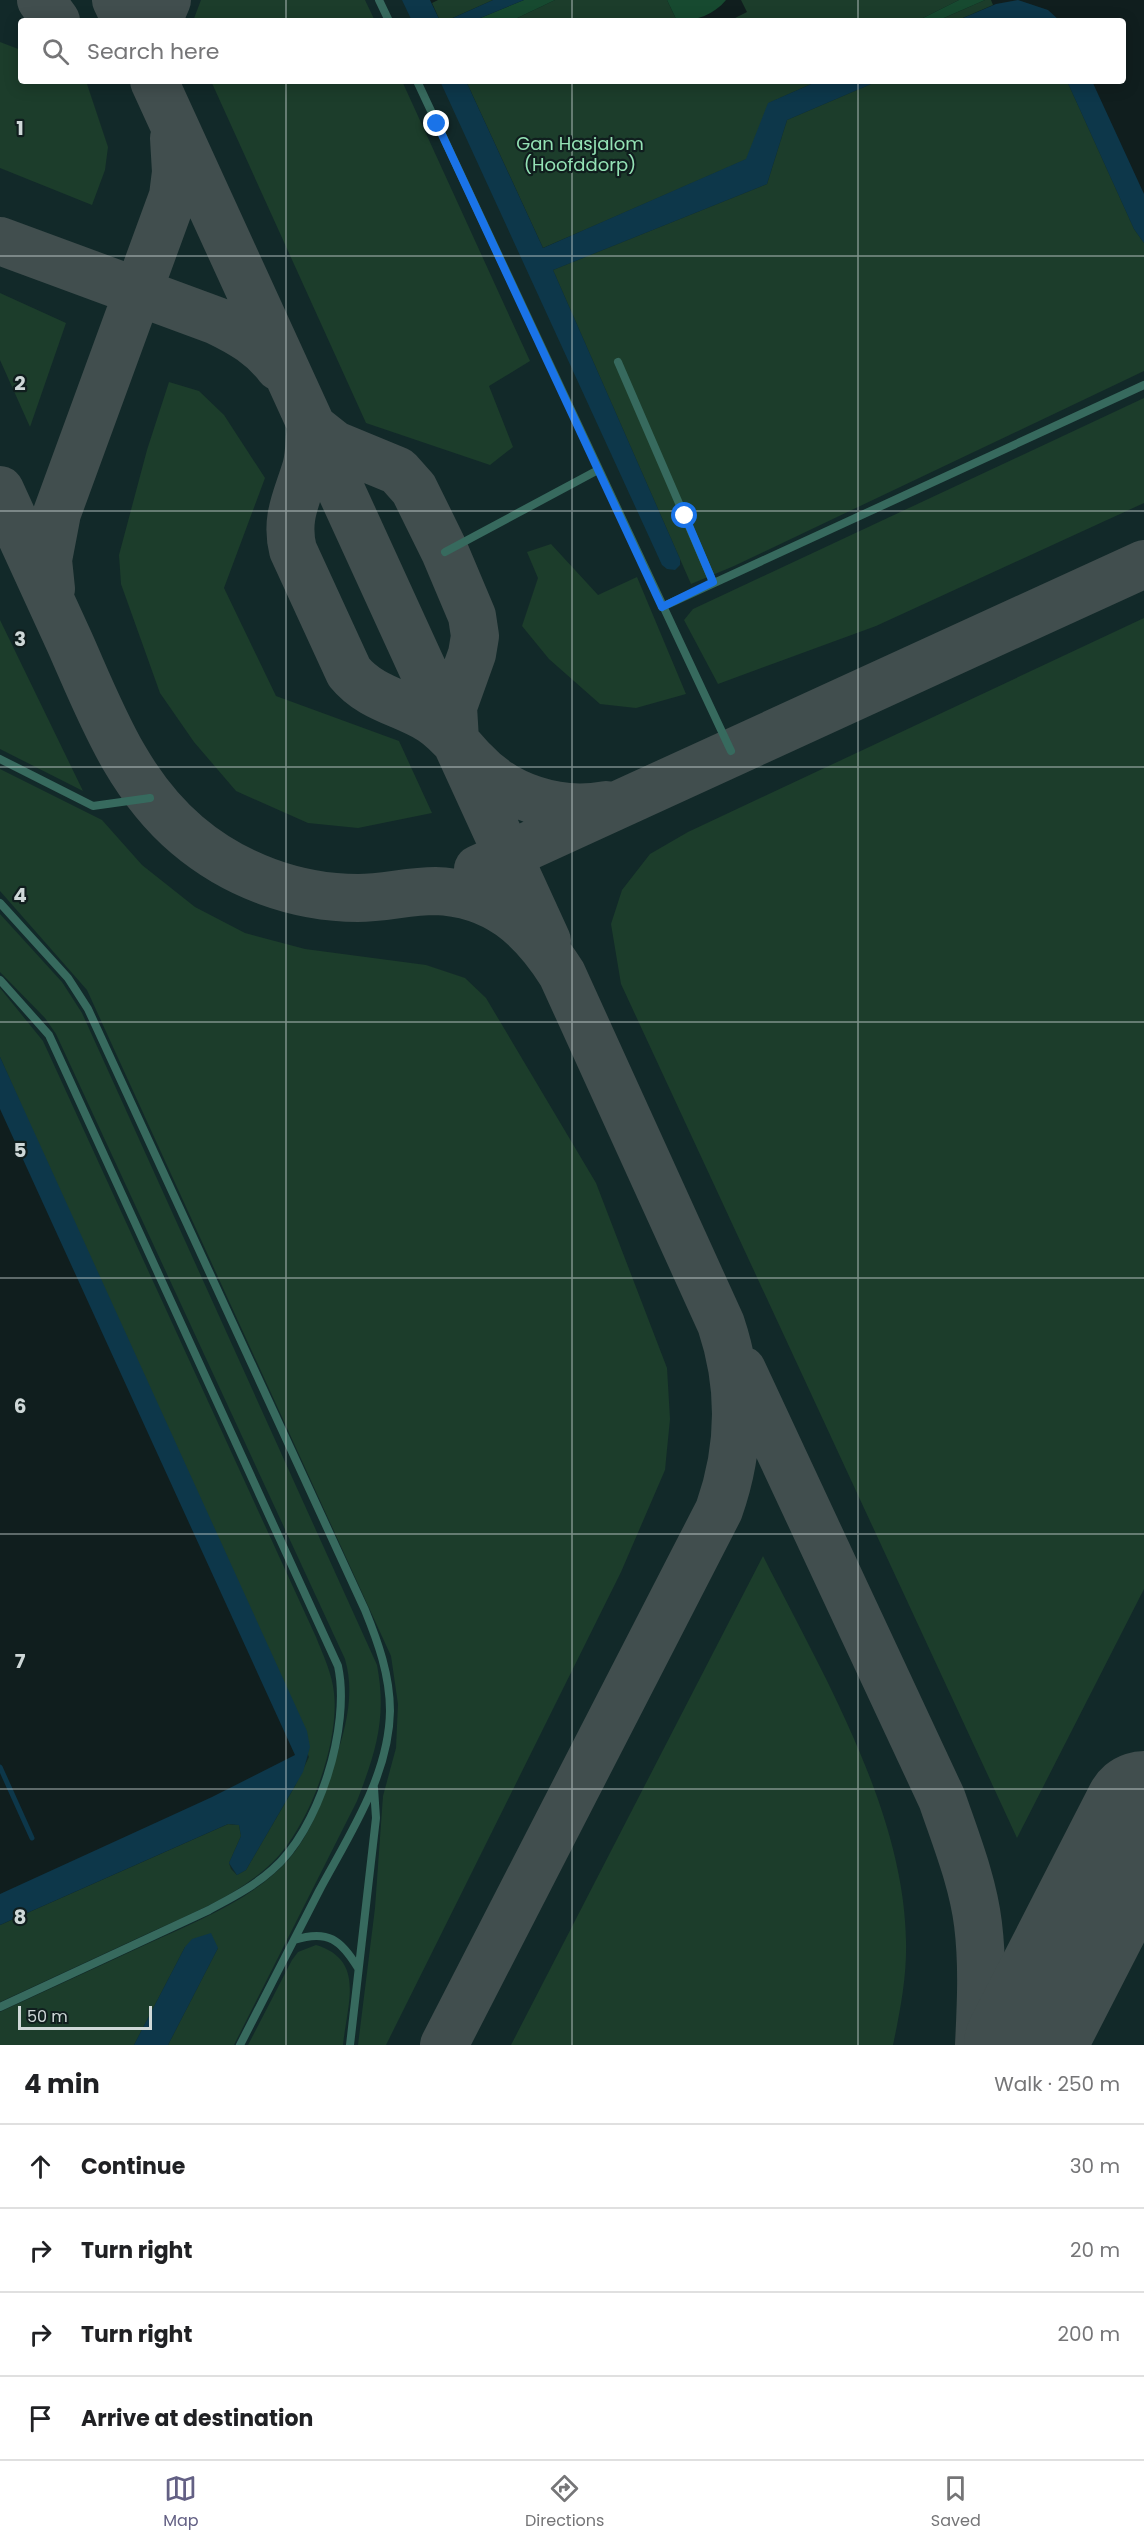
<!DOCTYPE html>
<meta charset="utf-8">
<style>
:root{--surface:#fff;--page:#f6f6f6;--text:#202124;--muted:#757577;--line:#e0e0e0;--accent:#636084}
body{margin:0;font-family:Poppins,sans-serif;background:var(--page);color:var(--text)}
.scale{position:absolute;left:18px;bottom:15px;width:134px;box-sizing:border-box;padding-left:6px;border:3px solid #cfd8d8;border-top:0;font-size:16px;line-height:21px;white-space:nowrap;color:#cfd8d8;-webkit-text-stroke:4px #101e1e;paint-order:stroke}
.stop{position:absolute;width:18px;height:18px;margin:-14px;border:4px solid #1a73e8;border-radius:50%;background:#fff}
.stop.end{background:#1a73e8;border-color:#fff;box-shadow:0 2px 6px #0008}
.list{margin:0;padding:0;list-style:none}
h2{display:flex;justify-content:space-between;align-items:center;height:78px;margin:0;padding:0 24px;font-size:26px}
h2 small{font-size:20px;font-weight:400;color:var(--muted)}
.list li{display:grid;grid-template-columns:39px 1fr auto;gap:18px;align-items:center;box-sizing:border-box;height:84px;padding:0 24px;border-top:2px solid var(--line)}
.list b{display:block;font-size:22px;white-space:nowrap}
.list em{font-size:20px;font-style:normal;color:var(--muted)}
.icon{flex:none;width:33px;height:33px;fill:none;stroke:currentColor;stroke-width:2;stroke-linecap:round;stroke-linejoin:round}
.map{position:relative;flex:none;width:1144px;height:2045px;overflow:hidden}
.search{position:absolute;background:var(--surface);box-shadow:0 3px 15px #0003;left:18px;right:18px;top:18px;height:66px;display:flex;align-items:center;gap:15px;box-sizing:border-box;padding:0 21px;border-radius:6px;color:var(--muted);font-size:22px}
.sheet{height:414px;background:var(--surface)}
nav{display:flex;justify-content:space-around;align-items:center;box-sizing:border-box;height:84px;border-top:2px solid var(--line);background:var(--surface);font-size:16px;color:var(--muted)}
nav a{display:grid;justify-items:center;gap:3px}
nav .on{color:var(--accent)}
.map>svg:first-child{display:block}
</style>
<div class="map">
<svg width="1144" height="2045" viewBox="0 0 1144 2045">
<rect width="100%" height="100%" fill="#101e1e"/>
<!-- built -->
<path fill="#122929" d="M0 0H421L431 21H21V81H460L542 254 775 117 858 81H1080L1144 209V2045H0V1928L287 1801 304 1744 0 1061Z"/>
<!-- green -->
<path fill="#1c3d2b" d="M201 0H365L375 21H193Z
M438 0H493L446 21H440L432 3Z
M555 0H667L677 21H511Z
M741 0H959L917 21H729L747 12Z
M985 0H991L993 5 956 21H937Z
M0 42 21 50V81H86L108 147 105 170 92 205 0 168Z
M211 81H402L530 361 489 386 513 447 490 465 366 423Z
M466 81H818L769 103 747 159 543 248Z
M878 81H1067L1134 229 1144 243V371L734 566 691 584 553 270 767 184 787 120Z
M0 293 66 323 30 427 0 360Z
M169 382 199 391 224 415 265 478 224 588 276 696 399 741 432 813 358 828 308 823 236 791 194 742 160 693 121 584 119 555 147 450Z
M1144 398V503L876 626 718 684 684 620 693 609Z
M551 544 598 595 637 577 686 694 636 708 600 704 549 659 522 626 538 578 527 552Z
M1144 618V1589L1017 1838 621 984 611 924 622 890 650 854 688 832Z
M0 620 83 791 0 749Z
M0 769 102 820 142 865 195 907 245 933 305 949 426 965 465 978 486 998 596 1183 667 1368 670 1419 665 1470 621 1572 386 2045H358L375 1908 383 1796 396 1748 398 1704 391 1656 87 990 0 891Z
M0 914 62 982 82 1013 377 1665C387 1717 376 1752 357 1801L234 2045H168L218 1948 185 1947 134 2045H0V2012C48 1990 97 1967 145 1945 194 1922 252 1901 289 1859 313 1831 324 1796 335 1761 346 1727 355 1694 345 1659L56 1034 45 1018 0 972Z
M0 988 43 1041 316 1637C323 1655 332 1673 334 1693 340 1745 306 1837 264 1870 232 1897 191 1914 153 1931 102 1955 51 1978 0 2002V1925L228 1824 239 1825 241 1836 229 1863 231 1869 237 1875 246 1870 295 1786 309 1757 0 1057Z
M763 1556C821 1671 904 1809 906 1941 907 1976 900 2012 893 2045H511Z
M316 1945C366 1960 347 2004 343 2045H248L292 1960 298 1952Z"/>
<!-- forest -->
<path fill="#174a30" d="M524 0H555L511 21H473Z
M667 0H726C714 15 695 21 677 21Z
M959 0H985L937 21H917Z"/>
<!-- water -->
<path fill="#0d374a" d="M402 0H430L440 21H412Z
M493 0H524L473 21H446Z
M1018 0 1048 10 1060 21H956L996 4Z
M440 81H466L543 248 746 159 768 103 818 81H878L787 120 767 184 553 270 680 559V565L675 570 667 569 662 565Z
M1067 81H1092L1144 194V243L1134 229Z
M0 1057 307 1731 310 1747 303 1772 246 1870 237 1875 229 1863 241 1836 239 1825 228 1824 0 1925V1894L212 1797 295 1755 0 1109Z
M211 1933 218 1948 168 2045H134L185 1947 192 1939Z"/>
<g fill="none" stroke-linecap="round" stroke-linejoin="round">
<!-- stream -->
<path stroke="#0d374a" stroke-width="5" d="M0 1767 32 1838"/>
<!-- taxiway -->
<path stroke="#414e4e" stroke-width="48" d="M41 0 56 21
M116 0 126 21
M158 21 167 0
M154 81 547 941
M0 241 217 321C242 333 262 345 279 367
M311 426C309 439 310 455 306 468 297 498 285 518 293 550L349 672C371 699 402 702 431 720 448 731 459 746 473 761 506 797 558 814 606 805
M311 426 335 445 398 471 414 489 445 552 472 616 475 636 472 654 453 707 455 740
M0 490C23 541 47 592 70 643 101 713 127 784 187 835 234 875 296 898 358 898 384 898 409 891 435 891 495 893 532 926 562 974L721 1324C742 1387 741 1448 719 1510L444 2045
M51 589 48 560 57 513 173 196 176 172 174 138
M478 869 1144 564
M742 1370 942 1799C956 1840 973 1882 978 1924 983 1964 981 2005 979 2045"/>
<!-- runway -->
<path stroke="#414e4e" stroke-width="120" d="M1024 2045 1144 1811"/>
<!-- lane -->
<path stroke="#376a5e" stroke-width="8" d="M379 0 389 21
M417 81 731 751
M618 362 713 582
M445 552 598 470
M662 607 1144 385
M0 759 93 806 150 798
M0 903 68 978 88 1009 365 1610C378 1642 390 1675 390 1711 389 1776 349 1835 319 1891 293 1942 266 1994 240 2045
M0 980 49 1035 338 1666C351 1726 319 1830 272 1870 253 1887 231 1898 209 1910L0 2007
M294 1940C328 1929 341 1940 358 1968
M350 2045 376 1818 374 1788"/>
</g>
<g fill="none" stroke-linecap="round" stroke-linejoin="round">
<!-- route -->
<path stroke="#1a73e8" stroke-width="8" d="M437 124 662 607 713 582 685 516"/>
</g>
<!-- grid -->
<path fill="none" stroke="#cfd8d8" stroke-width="1.5" stroke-opacity="0.55" d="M286 0V21M572 0V21M858 0V21M286 81V2045M572 81V2045M858 81V2045M0 256H1144M0 511H1144M0 767H1144M0 1022H1144M0 1278H1144M0 1534H1144M0 1789H1144"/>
<g text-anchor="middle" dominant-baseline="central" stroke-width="4.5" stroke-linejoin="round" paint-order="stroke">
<!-- park labels -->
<g font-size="18" fill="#94e2b5" stroke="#101e1e">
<text x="580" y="143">Gan Hasjalom<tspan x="580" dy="21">(Hoofddorp)</tspan></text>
</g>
</g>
<g font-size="20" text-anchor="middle" font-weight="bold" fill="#cfd8d8" stroke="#101e1e" stroke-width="4.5" stroke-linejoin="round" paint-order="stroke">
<text x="20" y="135">1</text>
<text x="20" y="390">2</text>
<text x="20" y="646">3</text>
<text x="20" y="902">4</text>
<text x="20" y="1157">5</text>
<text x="20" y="1413">6</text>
<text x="20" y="1668">7</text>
<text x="20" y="1924">8</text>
</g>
</svg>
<div class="scale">50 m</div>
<div class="stop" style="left:685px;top:516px"></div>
<div class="stop end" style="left:437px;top:124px"></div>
<div class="search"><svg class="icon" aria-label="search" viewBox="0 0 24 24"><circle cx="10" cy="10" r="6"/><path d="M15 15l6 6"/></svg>Search here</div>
</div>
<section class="sheet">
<h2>4 min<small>Walk · 250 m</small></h2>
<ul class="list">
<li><svg class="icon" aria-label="ahead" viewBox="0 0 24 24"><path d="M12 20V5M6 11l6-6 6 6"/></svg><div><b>Continue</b></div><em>30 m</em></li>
<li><svg class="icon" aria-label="right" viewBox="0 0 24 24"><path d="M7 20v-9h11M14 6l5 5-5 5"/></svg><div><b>Turn right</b></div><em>20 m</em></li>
<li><svg class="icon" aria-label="right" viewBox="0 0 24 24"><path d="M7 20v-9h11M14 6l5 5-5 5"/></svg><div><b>Turn right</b></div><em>200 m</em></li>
<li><svg class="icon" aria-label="arrive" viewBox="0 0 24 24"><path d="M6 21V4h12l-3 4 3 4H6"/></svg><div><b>Arrive at destination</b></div></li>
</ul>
</section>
<nav>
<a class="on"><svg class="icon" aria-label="map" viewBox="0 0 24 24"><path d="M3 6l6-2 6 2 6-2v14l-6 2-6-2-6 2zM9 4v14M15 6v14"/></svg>Map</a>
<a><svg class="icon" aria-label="directions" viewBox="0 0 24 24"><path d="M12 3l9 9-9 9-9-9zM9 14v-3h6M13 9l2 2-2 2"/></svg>Directions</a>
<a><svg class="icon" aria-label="saved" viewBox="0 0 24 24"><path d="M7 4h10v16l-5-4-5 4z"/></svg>Saved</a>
</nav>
